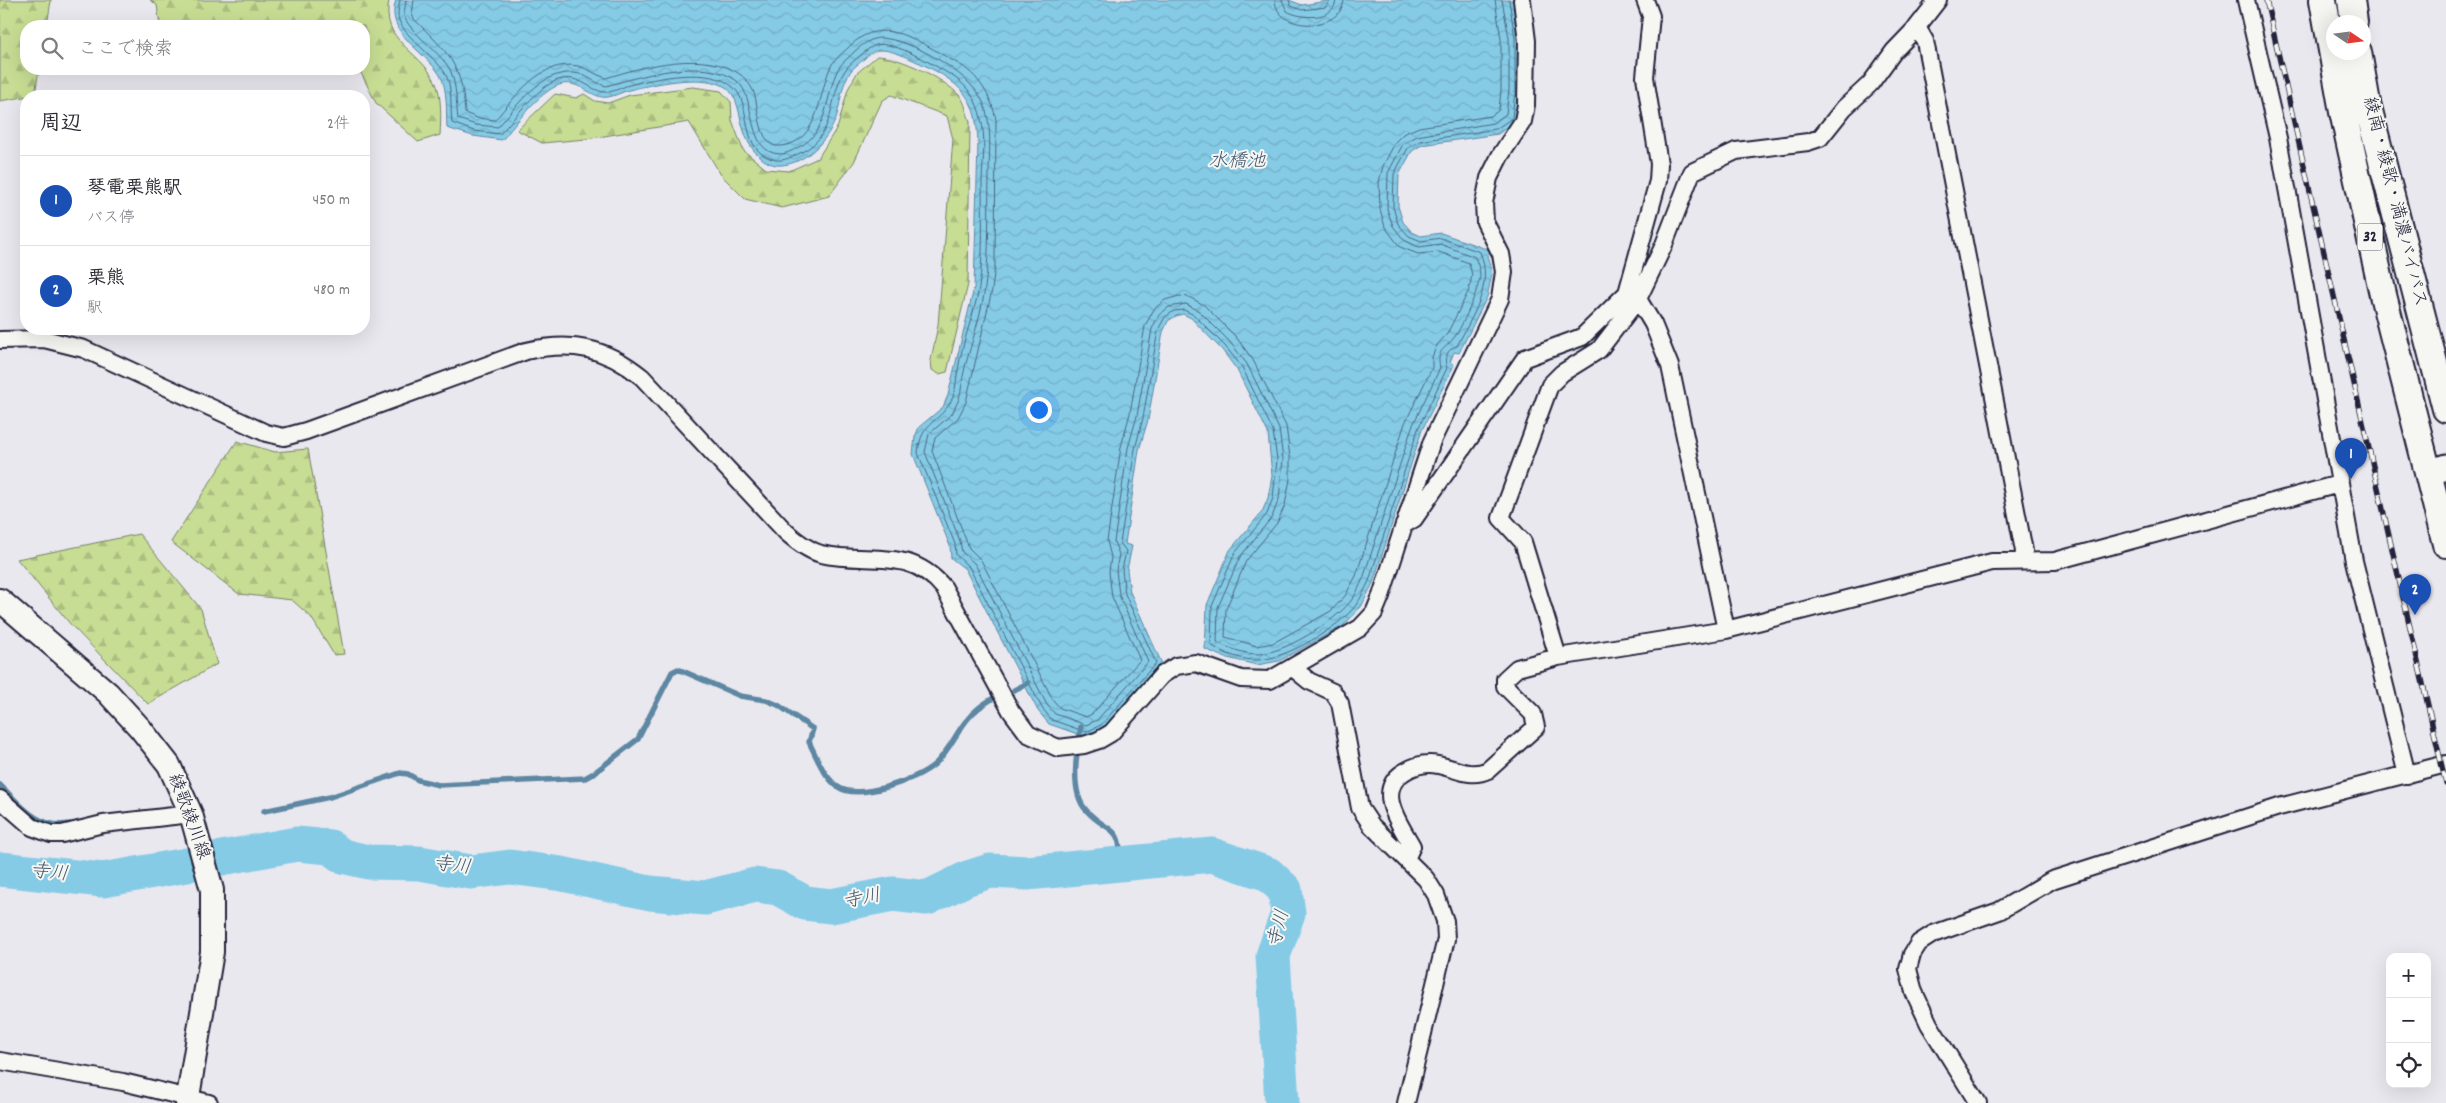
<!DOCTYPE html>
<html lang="ja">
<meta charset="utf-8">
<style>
:root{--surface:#fff;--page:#f7f7f7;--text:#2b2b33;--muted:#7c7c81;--line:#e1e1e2;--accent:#111827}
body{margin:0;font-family:Dekko,"Klee One",sans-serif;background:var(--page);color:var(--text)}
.controls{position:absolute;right:15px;bottom:15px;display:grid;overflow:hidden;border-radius:10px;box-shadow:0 5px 20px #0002}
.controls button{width:45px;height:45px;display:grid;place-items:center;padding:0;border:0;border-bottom:1px solid var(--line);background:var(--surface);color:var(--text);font:25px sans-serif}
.compass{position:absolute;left:2326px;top:15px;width:45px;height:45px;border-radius:50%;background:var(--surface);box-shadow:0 5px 20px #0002;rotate:103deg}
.you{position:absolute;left:1038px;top:409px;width:18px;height:18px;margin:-12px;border:4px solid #fff;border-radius:50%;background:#1a73e8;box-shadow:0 0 0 8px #1a73e833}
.badge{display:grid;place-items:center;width:32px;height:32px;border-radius:50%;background:var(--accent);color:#fff;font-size:16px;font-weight:700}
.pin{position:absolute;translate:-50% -41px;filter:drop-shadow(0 1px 2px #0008)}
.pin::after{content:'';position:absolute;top:26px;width:18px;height:15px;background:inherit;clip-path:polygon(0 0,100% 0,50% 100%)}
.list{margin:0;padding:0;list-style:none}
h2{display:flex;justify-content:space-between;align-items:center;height:65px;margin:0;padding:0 20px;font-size:21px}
h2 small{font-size:16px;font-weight:400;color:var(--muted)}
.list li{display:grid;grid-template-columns:32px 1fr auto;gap:15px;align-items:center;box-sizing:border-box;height:90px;padding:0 20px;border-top:1px solid var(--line)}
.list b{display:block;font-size:19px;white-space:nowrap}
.list p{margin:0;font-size:16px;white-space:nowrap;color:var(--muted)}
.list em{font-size:16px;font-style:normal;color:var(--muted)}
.icon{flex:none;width:28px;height:28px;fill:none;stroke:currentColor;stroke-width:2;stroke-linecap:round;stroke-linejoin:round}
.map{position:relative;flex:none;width:2446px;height:1103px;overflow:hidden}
.search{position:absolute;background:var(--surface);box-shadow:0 5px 20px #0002;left:20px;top:20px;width:350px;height:55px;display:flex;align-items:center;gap:12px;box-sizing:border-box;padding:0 18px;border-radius:20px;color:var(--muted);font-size:19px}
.panel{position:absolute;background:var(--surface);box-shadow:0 5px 20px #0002;left:20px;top:90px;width:350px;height:245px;border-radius:20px}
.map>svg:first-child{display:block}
</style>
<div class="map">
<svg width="2446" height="1103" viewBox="0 0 2446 1103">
<defs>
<pattern id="forest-firs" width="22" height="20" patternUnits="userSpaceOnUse" patternTransform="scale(1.25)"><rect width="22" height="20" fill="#c7dd93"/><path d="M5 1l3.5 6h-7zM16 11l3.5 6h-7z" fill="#abbd80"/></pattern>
<pattern id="water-waves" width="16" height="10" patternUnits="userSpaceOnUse" patternTransform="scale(1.25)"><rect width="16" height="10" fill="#85cbe6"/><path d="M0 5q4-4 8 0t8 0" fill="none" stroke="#73aec6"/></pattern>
</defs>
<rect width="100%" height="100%" fill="#eae8ef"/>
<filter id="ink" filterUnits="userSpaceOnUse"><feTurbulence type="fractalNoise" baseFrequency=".02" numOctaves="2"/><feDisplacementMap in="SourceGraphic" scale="10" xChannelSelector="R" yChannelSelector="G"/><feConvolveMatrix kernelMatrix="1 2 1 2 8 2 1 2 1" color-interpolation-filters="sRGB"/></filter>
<g filter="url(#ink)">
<!-- forest -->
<path fill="url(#forest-firs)" stroke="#748067" d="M0 0H51L47 26H26V69H39L35 95 0 101Z
M150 0H389C381 43 418 48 435 81 442 95 441 119 440 135L418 142 376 103 359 69H364V26H160L157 5Z
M877 56C901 57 943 78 960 96 965 102 967 114 970 122L968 284 947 372 939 374 932 370 931 360 938 325 953 139 947 116 891 95 882 101 854 162 829 196 782 208 745 199 721 175 689 122 586 139 542 143 517 130 555 94 576 98 584 94 595 101 608 103 630 95 693 87 721 91 731 102 732 120 743 150 766 169 789 171 818 158 838 126 848 89 857 73Z
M237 441 275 452 308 449 344 654 334 655 311 617 292 600 239 594 171 542Z
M139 534 201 609 217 664 148 704 71 625 17 559Z"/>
<!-- water -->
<path fill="url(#water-waves)" stroke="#5d87a2" d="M396 0H1289L1302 5 1334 0H1513C1520 41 1521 79 1517 120L1498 134 1422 145 1412 151 1399 175 1398 206 1403 222 1412 232 1421 236 1441 233 1492 251 1487 255 1492 274 1487 297 1459 353 1454 352 1450 362 1454 365 1422 430 1373 583 1361 607 1343 626 1279 661 1257 665 1223 657 1205 649 1207 605 1230 550 1262 512 1268 498 1272 476 1268 433 1237 370 1222 350 1191 318 1183 314 1176 316 1168 321 1163 332 1148 420 1139 450 1125 544 1132 546 1127 570 1130 592 1162 664 1104 729 1086 737 1049 724 1038 711 965 569 951 558 950 546 913 454 915 437 919 427 943 407 948 395 974 288 978 142C977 123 975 104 961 90 947 75 925 65 906 57 898 54 890 50 881 50 875 50 869 54 865 58 860 63 852 68 849 74 840 88 841 106 835 121 826 141 806 163 782 165 773 166 765 162 759 156 734 133 746 97 722 85 699 74 654 84 629 90 622 92 615 96 608 97 592 100 579 78 559 85 538 93 516 124 502 140L473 136 447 128C446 112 448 89 440 75 424 50 384 33 396 0Z"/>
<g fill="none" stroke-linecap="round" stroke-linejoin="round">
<!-- shore -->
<path stroke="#4a667f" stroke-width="1" d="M400 0C399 5 398 10 398 16 400 34 434 55 445 73 453 87 450 108 452 123L474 131 500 134C515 118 537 87 558 80 581 73 591 93 607 92 614 92 622 87 629 85 656 78 711 66 733 87 754 105 737 152 776 160 785 161 794 156 802 152 836 135 828 99 844 72 848 65 855 60 861 55 865 51 871 47 876 45 894 40 938 67 954 77 968 86 978 102 981 119 986 138 983 160 982 180 982 215 984 252 979 288 974 315 962 342 958 370 956 379 956 388 953 397 941 424 921 419 918 453L955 544 956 555 969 567 1042 708 1052 720 1086 732 1101 725 1156 663 1125 594 1122 570 1126 551 1120 543 1135 449 1143 418 1158 330 1165 317 1174 311 1184 310 1194 315 1225 346 1242 367 1273 431 1277 460 1273 498 1267 514 1235 553 1212 606 1211 645C1222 653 1244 661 1258 660 1286 659 1340 627 1356 605 1361 598 1365 589 1369 581L1418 429 1447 368C1443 359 1447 349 1457 346 1472 316 1494 286 1480 252L1441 238 1421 241 1409 236 1398 224 1393 207 1394 174 1408 148 1420 141 1496 129 1512 118 1515 91V38L1509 0
M406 0C406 5 404 10 404 15 407 31 444 54 451 72 457 87 456 104 458 119L476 125 498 127C517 106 541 70 574 73 586 74 594 83 606 86 642 76 704 56 737 81 757 97 745 153 780 154 787 154 793 150 799 147 829 132 825 95 838 69 842 62 850 57 855 51 862 45 871 38 880 38 911 39 968 72 982 100 993 124 989 152 989 177 988 214 990 252 985 288 981 315 972 341 965 367 962 378 962 389 959 399L952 414 929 434 925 452 960 541 962 552 975 564 1047 705 1055 714 1086 725 1097 720 1148 662 1119 595 1116 570 1119 554 1114 542 1128 448 1137 416 1152 329 1159 315 1169 307 1186 304 1199 311 1230 342 1247 364 1279 429 1283 459 1279 499 1272 517 1240 557 1218 607 1217 642C1227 648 1245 654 1257 654 1283 654 1334 622 1350 602 1356 596 1359 586 1363 579L1412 427 1440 368C1436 350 1444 350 1453 339 1461 330 1480 287 1480 275 1480 270 1477 262 1475 257L1440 244 1419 247 1404 240 1393 226 1387 209 1388 173 1403 144 1417 136 1493 123 1506 114 1509 90V38L1502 0
M414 0 412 14 414 19C448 53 462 63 465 113L477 118 495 120C516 96 541 59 578 66 589 69 596 75 606 78 644 66 706 49 741 75 746 79 752 87 754 93 759 106 758 149 781 146 821 142 818 90 832 64 837 57 845 51 851 45 863 34 875 29 892 32 915 36 937 52 957 63 978 74 992 97 996 120L995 265 992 290 966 402 958 418 935 438 932 451 969 548 981 560 1053 700 1060 708 1086 717 1092 714 1140 660 1112 597 1109 572 1111 557 1107 541 1121 447 1130 413 1145 326 1154 309 1165 300 1179 296 1189 297 1204 305 1236 337 1253 360 1286 426 1290 457V479L1285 505 1277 523 1246 561 1226 609 1225 637 1257 646 1273 643 1331 611 1345 596 1356 576 1405 423 1432 368V357L1437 345 1447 334 1469 290 1472 275 1469 263 1439 252 1418 254 1400 247 1385 227 1380 209 1379 182 1383 166 1396 141 1403 134 1419 127 1491 116 1499 110 1501 90V39L1495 0
M1275 0C1276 33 1342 32 1344 0
M1282 0 1287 11C1300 19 1335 21 1336 0
M1289 0 1291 6 1302 10 1326 7 1330 0"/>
<!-- stream -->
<path stroke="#5d87a2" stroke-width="5.5" d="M1014 690 1028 683
M1081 727C1077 749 1069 791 1086 810 1108 835 1121 821 1121 864
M0 785C21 805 38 830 70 824
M264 811 330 797 400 773 408 774 418 780 439 785 585 778 594 773 638 739 672 672 678 669 740 696 766 700 778 705 813 729 809 742C816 756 824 777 838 787 859 801 917 780 935 764 948 752 955 735 966 721 974 710 984 704 995 697"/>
<!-- river -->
<path stroke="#85cbe6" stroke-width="35" d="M222 858 297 844 330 847 342 856 368 862 419 863 471 872 510 867 562 874 650 893 705 898 755 885 778 888 805 903 831 906 893 894 927 898 968 878 990 871 1027 873 1212 855 1268 874 1285 890 1288 913 1273 956 1282 1103
M0 869 103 880 187 865"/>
<!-- minor casing -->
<g stroke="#22223b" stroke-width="20">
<path id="minor" d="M2246 0 2278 138 2354 561 2407 775
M1917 27 1925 41 2024 551 2023 561
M1627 293 1658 181 1659 164 1645 77 1651 16 1645 0
M0 340 44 339 84 349 266 433 284 437 306 431 526 351C572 341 605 347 642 377L786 532C796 541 807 550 821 554 868 565 908 545 944 588L1011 711 1028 734 1058 748 1084 745 1099 740 1111 733 1162 675 1176 666 1196 663 1241 679 1270 680 1360 628 1374 613 1381 596 1404 525 1414 519 1525 358 1582 337 1627 293 1638 299 1653 324 1670 366 1726 630 1992 562 2055 561 2339 484
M1406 520 1432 441 1500 299 1504 272 1501 254 1485 222 1484 203 1489 178 1500 156 1523 121 1526 105 1527 41 1522 0
M1726 630 1558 657 1523 542 1501 518 1550 385 1562 373 1599 350 1638 299 1663 247 1692 172 1736 151 1808 142 1820 138 1844 108 1870 84 1894 51 1917 27 1938 0
M1293 668 1309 681 1333 692 1340 703 1360 808 1372 826 1426 879 1436 895 1445 921 1446 939 1406 1103
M0 799 32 827 51 834H62L103 824 191 814
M1406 859 1412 846C1400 824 1374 791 1404 772 1412 767 1419 764 1429 764 1450 764 1467 780 1488 770L1536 727 1533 714 1505 686V679L1517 668 1558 657
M0 1061 123 1082 209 1103
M1978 1103 1929 1024 1914 992 1908 969 1912 954 1919 943 1933 934 1999 911 2052 880 2279 807 2446 764"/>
</g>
<!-- secondary casing -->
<g stroke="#22223b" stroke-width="26">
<path id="secondary" d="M0 600 108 693 140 728 169 765 191 814 212 890V952L187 1103"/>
</g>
<!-- primary casing -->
<g stroke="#22223b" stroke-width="29">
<path id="primary" d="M2428 473 2446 467"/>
</g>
<!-- trunk casing -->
<g stroke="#22223b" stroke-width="30">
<path id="trunk" d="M2323 0 2343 112 2383 295 2446 544
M2351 0 2354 22
M2358 52 2367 103 2446 409"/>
</g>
<!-- minor -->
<use href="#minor" stroke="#f6f6f2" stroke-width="16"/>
<!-- secondary -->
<use href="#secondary" stroke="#f6f6f2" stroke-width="22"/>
<!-- primary -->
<use href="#primary" stroke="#f6f6f2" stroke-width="25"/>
<!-- trunk -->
<use href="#trunk" stroke="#f6f6f2" stroke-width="26"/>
<!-- rail casing -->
<g stroke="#22223b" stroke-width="5.5">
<path id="rail" d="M2266 0 2446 784"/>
</g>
<!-- rail -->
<use href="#rail" stroke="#f6f6f2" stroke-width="4" stroke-dasharray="11" stroke-linecap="butt"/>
</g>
</g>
<g text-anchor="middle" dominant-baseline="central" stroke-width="4" stroke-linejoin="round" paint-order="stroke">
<!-- shield labels -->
<rect fill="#f6f6f2" stroke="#626272" stroke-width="1" x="2357.5" y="223.5" width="25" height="27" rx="4"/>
<g font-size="16" font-weight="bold" fill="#22223b">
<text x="2370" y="237">32</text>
</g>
<!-- street labels -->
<g font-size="18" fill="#22223b" stroke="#f6f6f2">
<text transform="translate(2394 202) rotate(76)">綾南・綾歌・満濃バイパス</text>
<text transform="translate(188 817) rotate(70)">綾歌綾川線</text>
</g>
<!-- water labels -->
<g font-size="19" font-style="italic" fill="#40556e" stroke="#f6f6f2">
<text x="1237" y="162">水橋池</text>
<text transform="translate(452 867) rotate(7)">寺川</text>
<text transform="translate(49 874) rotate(6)">寺川</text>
<text transform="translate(862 900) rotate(-11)">寺川</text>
<text transform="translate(1280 929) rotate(-76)">寺川</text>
</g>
</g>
</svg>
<div class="controls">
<button>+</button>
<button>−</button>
<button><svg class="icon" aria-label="locate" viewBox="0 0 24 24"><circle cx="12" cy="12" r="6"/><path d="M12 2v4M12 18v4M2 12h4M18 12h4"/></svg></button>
</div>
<svg class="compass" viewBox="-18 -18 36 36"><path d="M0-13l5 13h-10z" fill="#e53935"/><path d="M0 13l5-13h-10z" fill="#7c7c81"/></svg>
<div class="you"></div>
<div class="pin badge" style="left:2351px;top:479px;background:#1a4fb4">1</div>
<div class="pin badge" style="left:2415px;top:615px;background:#1a4fb4">2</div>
<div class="search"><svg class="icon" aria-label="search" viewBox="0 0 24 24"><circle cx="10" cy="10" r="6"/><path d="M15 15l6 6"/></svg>ここで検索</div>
<section class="panel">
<h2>周辺<small>2件</small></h2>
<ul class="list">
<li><span class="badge" style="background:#1a4fb4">1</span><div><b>琴電栗熊駅</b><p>バス停</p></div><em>450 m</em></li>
<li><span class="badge" style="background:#1a4fb4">2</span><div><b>栗熊</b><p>駅</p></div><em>480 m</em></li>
</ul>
</section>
</div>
